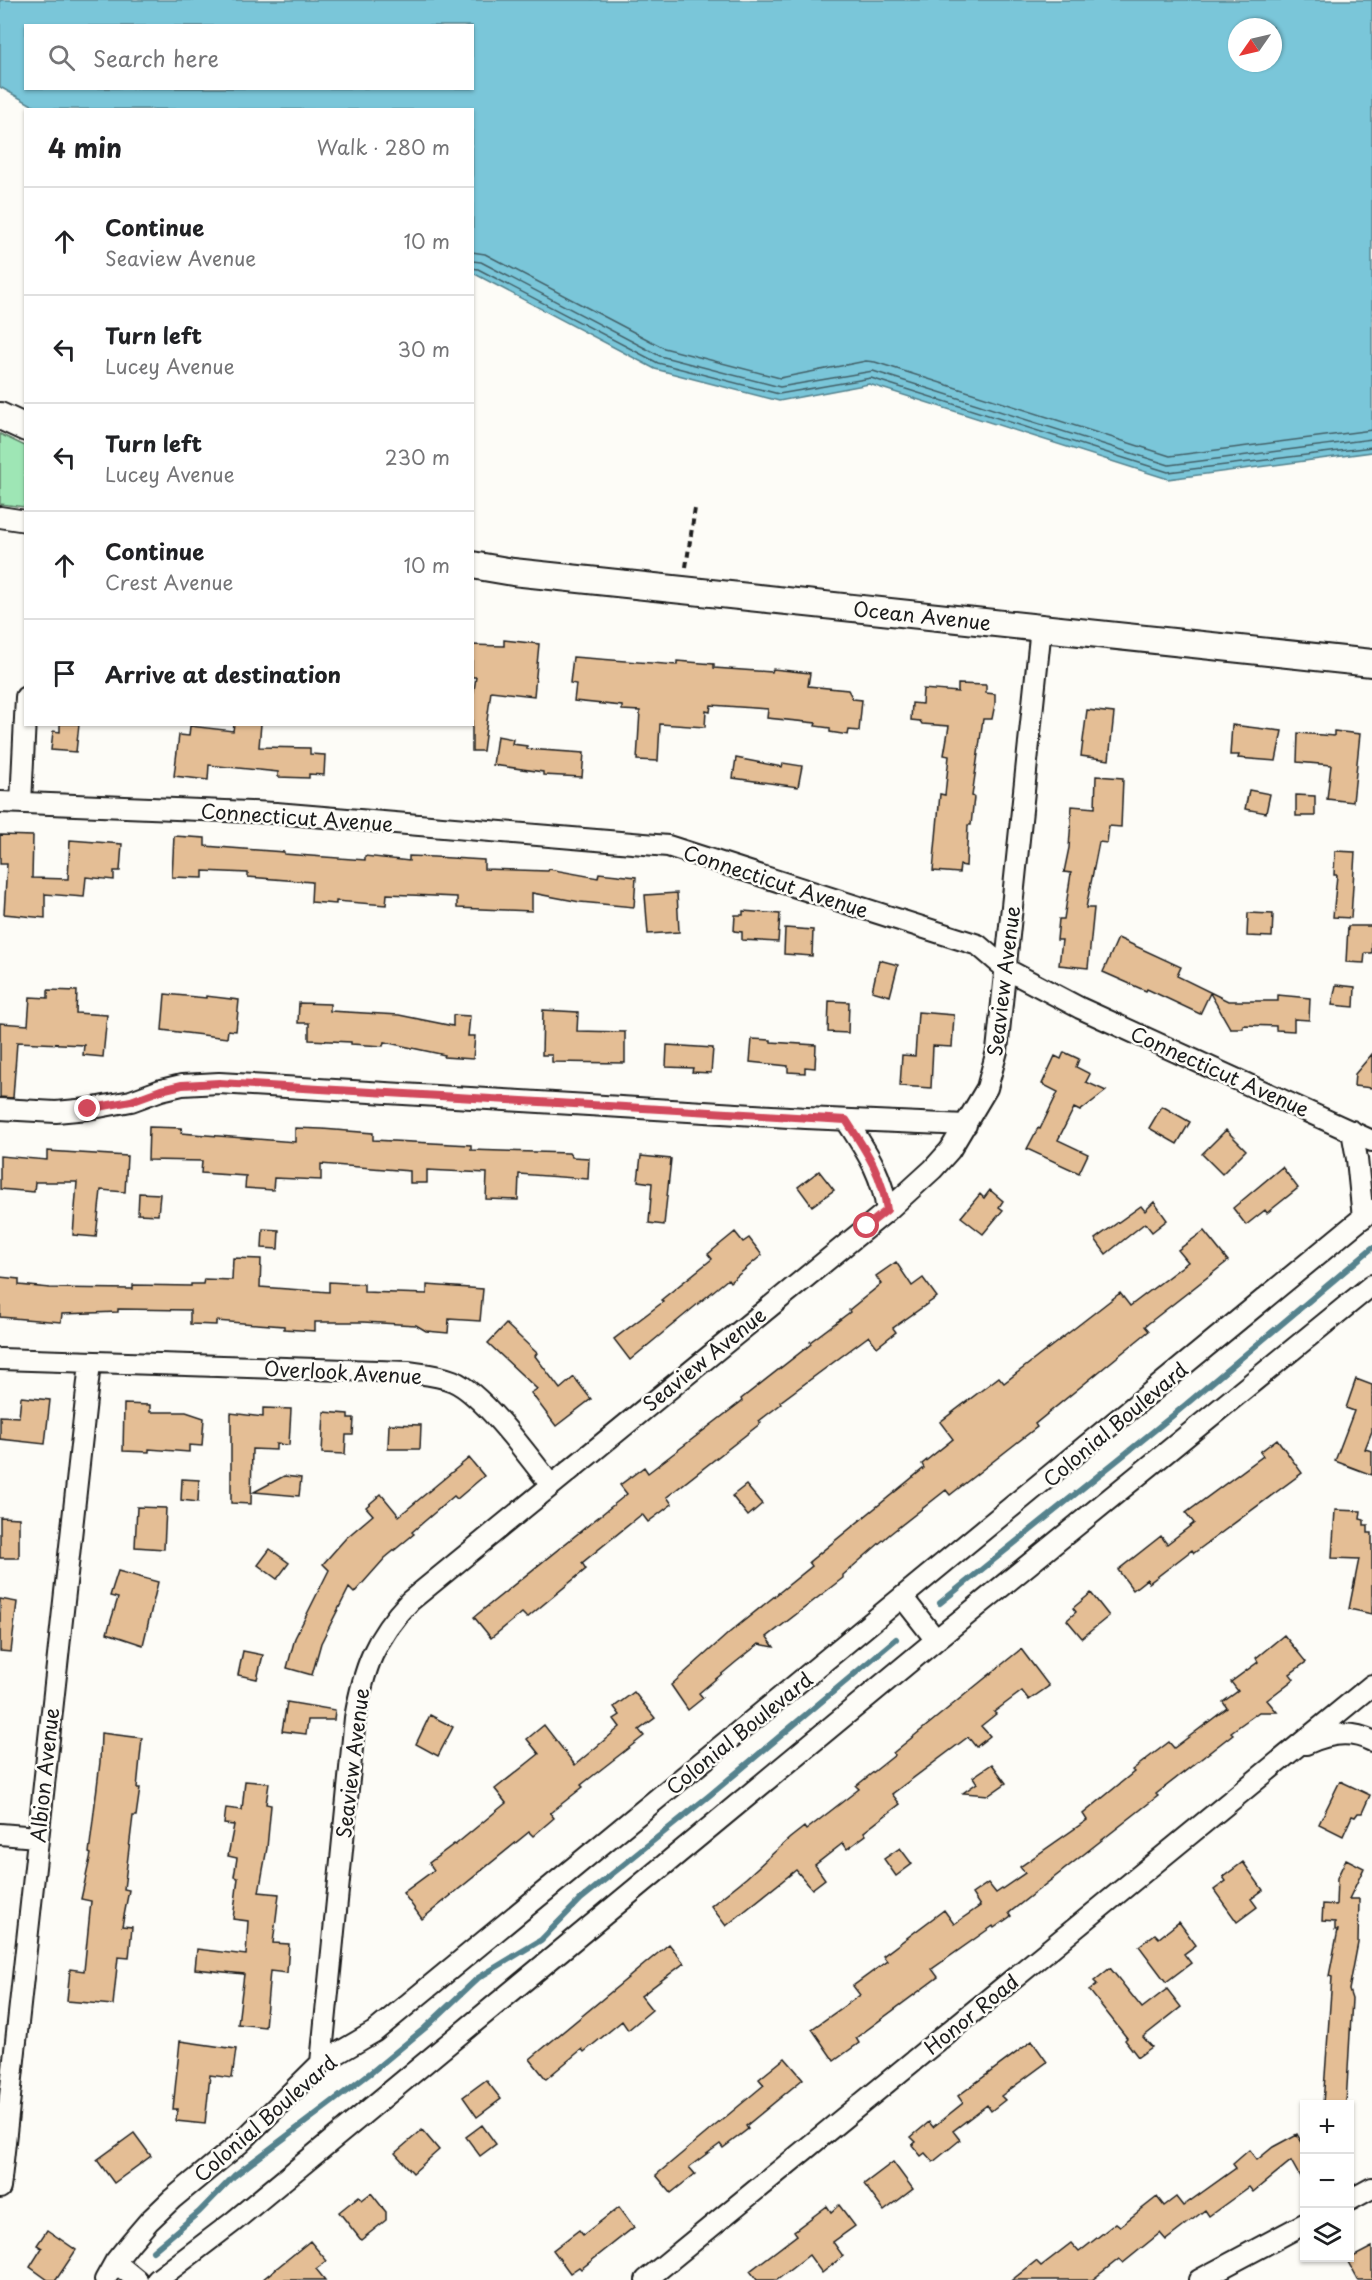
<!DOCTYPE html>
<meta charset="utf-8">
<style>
:root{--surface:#fff;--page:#f2f2f2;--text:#202124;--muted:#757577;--line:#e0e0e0}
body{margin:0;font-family:"Playpen Sans",sans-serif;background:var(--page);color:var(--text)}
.controls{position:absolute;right:18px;bottom:18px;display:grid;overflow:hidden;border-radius:0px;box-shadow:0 2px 4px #0004}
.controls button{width:54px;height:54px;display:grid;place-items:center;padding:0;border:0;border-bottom:2px solid var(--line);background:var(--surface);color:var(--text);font:30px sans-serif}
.compass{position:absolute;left:1228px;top:18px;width:54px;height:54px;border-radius:50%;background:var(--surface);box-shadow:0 2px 4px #0004;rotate:236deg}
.stop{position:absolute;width:18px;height:18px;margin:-14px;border:4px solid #d1495b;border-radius:50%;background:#fff}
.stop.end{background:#d1495b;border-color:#fff;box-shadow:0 2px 6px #0008}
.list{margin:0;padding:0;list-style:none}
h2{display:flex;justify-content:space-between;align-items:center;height:78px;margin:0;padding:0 24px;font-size:26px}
h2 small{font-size:20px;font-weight:400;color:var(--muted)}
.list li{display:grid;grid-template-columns:39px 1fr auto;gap:18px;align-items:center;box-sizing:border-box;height:108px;padding:0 24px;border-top:2px solid var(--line)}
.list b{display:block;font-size:22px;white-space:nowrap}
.list p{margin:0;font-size:20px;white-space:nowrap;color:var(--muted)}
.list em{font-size:20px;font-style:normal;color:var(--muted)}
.icon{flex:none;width:33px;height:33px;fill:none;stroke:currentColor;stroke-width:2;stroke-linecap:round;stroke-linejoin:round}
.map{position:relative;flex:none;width:1372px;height:2280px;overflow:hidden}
.search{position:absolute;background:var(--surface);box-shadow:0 2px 4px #0004;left:24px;top:24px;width:450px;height:66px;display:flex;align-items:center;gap:15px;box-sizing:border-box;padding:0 21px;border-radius:0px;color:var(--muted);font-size:22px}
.panel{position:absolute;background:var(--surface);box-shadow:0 2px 4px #0004;left:24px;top:108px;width:450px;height:618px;border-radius:0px}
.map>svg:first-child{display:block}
</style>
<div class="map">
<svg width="1372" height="2280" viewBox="0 0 1372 2280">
<rect width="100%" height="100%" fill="#fdfcf7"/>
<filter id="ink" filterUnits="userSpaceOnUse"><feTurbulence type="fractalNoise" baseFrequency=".0167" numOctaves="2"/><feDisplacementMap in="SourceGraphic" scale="12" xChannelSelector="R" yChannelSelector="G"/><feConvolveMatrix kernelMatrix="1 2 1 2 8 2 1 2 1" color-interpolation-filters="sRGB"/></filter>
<g filter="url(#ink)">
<!-- green -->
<path fill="#9ee6b5" stroke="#5d8168" stroke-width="1.5" d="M0 434 25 446V507L0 504Z"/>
<!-- water -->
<path fill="#7ac6d9" stroke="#54828d" stroke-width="1.5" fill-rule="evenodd" d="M0 0H1372V452L1168 479 869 384 779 401 655 369 473 273 472 110 39 109 0 87ZM26 26H472V88H26ZM1237 27H1273V63H1237Z"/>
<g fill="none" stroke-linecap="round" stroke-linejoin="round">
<!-- shore -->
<path stroke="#426068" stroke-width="1.5" d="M472 252 485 254 664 348 780 378 866 361 875 362 1170 456 1372 430
M472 261 481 262 660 356 780 387 873 371 1169 465 1372 439
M472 268 478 269 658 363 779 394 871 378 1168 472 1372 447"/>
<!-- stream -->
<path stroke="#54828d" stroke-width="6" d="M940 1603 1171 1417 1372 1248
M153 2251 199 2212 234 2176 373 2071 425 2028 478 1978 541 1940 581 1899 710 1795 896 1639"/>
</g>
<!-- building -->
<path fill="#e4be95" stroke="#1c1c1c" stroke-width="1.5" d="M504 640 539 644 534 696 491 691 483 751H472V703L476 677H472V645L504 646Z
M573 657 677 665V661L714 664V668L772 672 773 669 810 673 808 686 848 690 853 699 862 700 859 731 849 730 848 735 830 732V728L815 726 816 723 767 718 768 709 711 705 710 712 706 711 705 727 660 724 658 761 637 760 640 711 622 710V706L574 701 576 684 570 683Z
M958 684 986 685V693L995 694V704L992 719H983L972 796 974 797 971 825H968L966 866 960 865 959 873 933 871 940 794 945 795 949 756 944 755 949 726 922 724 920 721 911 720 912 703 922 704 923 689 958 692Z
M1087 710 1114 713 1109 760 1081 756Z
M60 724H79L76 752 51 750 53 731 60 732Z
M234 724H261L259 747 310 748V754L325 755 324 775 309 774V778L278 777V772L209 765 208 780 174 776 179 735 189 736 190 726 233 731Z
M1232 725 1282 731 1276 761 1238 758 1239 755H1230Z
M1334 731 1360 734 1353 802 1327 799 1331 765 1297 762 1298 733 1334 736Z
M497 736 513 739 512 744 527 746V749L584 753 582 777 543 775V772L493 765Z
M736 758 782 767 783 763 802 766 798 787 733 778Z
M1096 776 1123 778 1121 827 1109 826 1107 843 1099 842 1086 908H1094L1088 968 1059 965 1062 940H1057L1059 919H1064L1071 873 1064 872 1069 848 1072 806 1095 808Z
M1249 790 1270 794 1266 813 1245 809Z
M1296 795 1315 796V816H1296Z
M0 835 33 836 32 878 68 879 70 840 122 844 120 871H114V880L86 877 84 897 45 894V918L4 914 7 864H0Z
M174 836 205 838V846L284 852V854L365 860V856L409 861V856L434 857 484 860V869L548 871 549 869 598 878 599 873 636 877 634 907 580 902 532 893V911L457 908V897L387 894 386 905 336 901V904L311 902 312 882 248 877V873L203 871V878L172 877Z
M1335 851 1355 852 1351 918 1333 917 1337 875H1334Z
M677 893 679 932 648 934 645 895Z
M743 911 780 914 778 942 742 940V932L734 931 735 915H743Z
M1248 913 1273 914 1272 937 1247 936Z
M1348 926H1372V953H1365L1364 963 1346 962Z
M785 928 813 930 812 956 784 954Z
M1118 938 1181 967 1177 976 1228 1001H1278V995L1310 998 1309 1020 1294 1019V1031L1276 1030V1026L1243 1025V1028H1230L1210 993 1200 1014 1147 989 1146 991 1103 972Z
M879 960 898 965 890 996 872 991Z
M1336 985 1355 987 1354 1007 1332 1005Z
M48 990 77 991 76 1013 107 1015 103 1057 83 1055 84 1045 17 1042 13 1098 0 1097V1023L28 1025 30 997 48 998Z
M165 994 206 998V996L239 1000 236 1031 228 1030 227 1038 162 1030Z
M829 1001 849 1002 848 1033 828 1032Z
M299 1003 330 1004V1011L399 1015 453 1026V1015L470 1016 468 1036H475L473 1059 444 1057 445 1055 384 1042 383 1046 351 1044V1042L309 1040V1023H298Z
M543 1010 578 1012 577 1031 625 1032V1063L552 1062V1055H542Z
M918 1012 954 1015 952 1047 933 1046 931 1088 900 1086 902 1055 915 1056Z
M752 1039 771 1040V1042L816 1045 815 1068 805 1067V1073L788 1072V1066L750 1062Z
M667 1045 713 1048 711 1073 692 1072 693 1068 666 1067Z
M1064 1052 1079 1059 1076 1067 1090 1074 1086 1082 1106 1091 1080 1111 1074 1108 1058 1140 1088 1154 1079 1173 1027 1149 1038 1128 1040 1129 1058 1092 1042 1084 1055 1056 1061 1059Z
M1372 1054V1088L1354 1086 1355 1074Z
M1162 1106 1190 1122 1177 1144 1149 1128Z
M149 1127 182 1128 181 1133 295 1142V1128L322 1129 373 1133V1140L471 1145V1150L569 1153 572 1157 589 1158 588 1179 519 1174 518 1200 486 1199 487 1173 427 1170V1183H410V1171L321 1164V1180L274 1178 273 1190 245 1188 246 1176 201 1173 202 1161 148 1160Z
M1226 1130 1246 1150 1222 1174 1202 1154Z
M47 1151 127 1156 125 1192 101 1190 96 1237 73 1235 77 1182H35L34 1192 0 1189V1156L47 1160Z
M641 1156 671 1159 664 1225 649 1223 652 1183 638 1181Z
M1282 1167 1298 1188 1267 1213 1265 1210 1246 1225 1233 1208Z
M819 1171 834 1190 812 1206 798 1187Z
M990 1190 1003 1201 999 1207 1003 1210 983 1234 961 1217 980 1194 984 1198Z
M139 1193 160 1194 158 1215 138 1214Z
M1154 1202 1167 1220 1152 1232 1145 1223 1106 1254 1095 1239 1141 1206 1145 1211Z
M263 1229 279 1230 278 1249 262 1248Z
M1204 1231 1228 1261 1145 1326 1149 1331 1035 1424 1037 1427 950 1495 946 1490 890 1534 843 1575V1578L767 1637 774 1647 759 1644 736 1662 699 1693 703 1698 688 1710 671 1685 730 1632 812 1566 809 1562 924 1468 922 1464 953 1439 940 1422 999 1377 1004 1383 1120 1293 1130 1306 1188 1262 1178 1250Z
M735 1232 743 1242 749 1238 762 1255 730 1282 728 1279 630 1360 614 1339 663 1302 661 1300 712 1259 708 1254Z
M233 1258 261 1259 260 1287 329 1292V1282L364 1284V1292L427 1294V1285L483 1289 480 1321 449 1319 448 1333 426 1331 416 1325 363 1322H315V1331L284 1329V1326L216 1321V1325L190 1324V1310L118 1309V1312L62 1314 61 1322 0 1317V1277L19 1279V1285L50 1288 133 1289V1285L191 1286V1284H203L204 1279 232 1280Z
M896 1262 912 1286 923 1278 937 1297 893 1328 896 1332 877 1347 869 1336 780 1402 781 1404 759 1421 761 1423 667 1497 672 1504 648 1522 642 1514 582 1563 586 1569 527 1618 522 1613 491 1638 474 1617 627 1494 620 1485 644 1467 648 1473 742 1401 741 1399 811 1344 810 1342 850 1312 849 1310 881 1284 876 1276Z
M506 1324 537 1353 535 1356 560 1389 574 1377 591 1399 556 1426 531 1393 537 1389 488 1343Z
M1356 1379 1372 1385V1431L1365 1449 1372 1451V1475L1335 1461 1354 1411 1346 1408Z
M21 1397 50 1400 45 1444 0 1439V1416L19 1417Z
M124 1404 150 1405V1412H186L204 1418 202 1446 189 1445V1452L149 1449V1452L123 1451Z
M263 1408 291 1409 289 1445 276 1444V1450L252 1449 251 1504 231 1503V1413L263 1417Z
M324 1412 348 1414V1418H354L353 1435H346L345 1454 322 1453Z
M389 1424 421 1425 420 1449H388Z
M1277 1439 1302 1473 1194 1553 1192 1550 1149 1583 1147 1579 1133 1590 1118 1570 1161 1536 1167 1544 1194 1523 1186 1513 1263 1456 1260 1452Z
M469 1458 484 1476 457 1499 454 1496 412 1532 414 1534 385 1558 354 1593 349 1588 321 1643 312 1675 287 1668 295 1638 329 1570 323 1564 346 1538 373 1515 366 1507 381 1494 399 1516Z
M284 1476 301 1478 299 1496 254 1492Z
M182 1479 199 1480 198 1502 181 1500Z
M746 1485 762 1504 748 1516 732 1496Z
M137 1507 166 1508 164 1549 135 1547Z
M1335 1510 1361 1511 1360 1519 1364 1520V1525H1368V1533H1372V1614L1349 1609 1359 1559 1332 1558Z
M0 1517 19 1518V1558H0Z
M270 1549 289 1563 277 1579 258 1565Z
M118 1571 158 1582 143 1645 107 1633 118 1598 110 1596Z
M1091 1593 1109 1616 1082 1638 1067 1620 1076 1612 1073 1608Z
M0 1599 17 1602 11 1652 0 1651Z
M1284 1635 1306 1662 1290 1674 1294 1679 1267 1700 1277 1712H1259L1231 1732 1233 1734 1156 1794 1158 1796 1009 1913 1011 1916 994 1928 993 1926 932 1969 938 1977 856 2038 859 2043 834 2061 812 2029 860 1995 853 1986 887 1961 883 1956 944 1910 954 1924 980 1906 972 1894 988 1883 996 1893 1025 1873 1020 1867 1087 1820 1083 1814 1134 1772 1132 1770 1169 1742 1174 1748 1227 1708 1223 1702 1238 1691 1231 1682 1258 1662 1256 1658Z
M1021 1649 1049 1686 1029 1700 1022 1691 994 1712 996 1714 981 1726 990 1736 976 1747 968 1737 892 1794 900 1804 864 1832 866 1835 847 1849 843 1843 815 1865 825 1879 812 1889 796 1870 726 1926 711 1906 746 1878 790 1838 804 1827 806 1830 859 1789 856 1786 895 1755 893 1753Z
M243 1651 263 1655 257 1679 238 1675Z
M634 1692 655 1718 639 1730 644 1736 581 1785 583 1787 550 1813 554 1818 533 1836 529 1832 422 1919 403 1893 434 1870 429 1863 454 1844 455 1845 506 1803 495 1789 539 1754 527 1739 544 1725 575 1765 620 1727 614 1719 620 1715 614 1707Z
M287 1702 335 1710 334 1720H308L306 1734 282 1731Z
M430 1715 453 1727 438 1756 416 1744Z
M101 1733 142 1738 137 1788H140L136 1816H133L124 1889 129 1890 122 1926 132 1927 129 1958 118 1957 113 2005 67 2001 70 1969 84 1971 91 1901 81 1899 91 1854 89 1853 100 1762Z
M992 1764 1006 1783 989 1795 963 1793 977 1783 973 1777Z
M245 1781 269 1783 266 1804 271 1805 267 1848 259 1892 279 1894 273 1943 289 1944 287 1973 270 1971 265 2027 238 2024 244 1974 195 1969 197 1949 246 1955 248 1921 233 1919 238 1878 234 1877 237 1858 228 1856 234 1825 224 1824 226 1808 242 1810Z
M1340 1781 1370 1795 1362 1813H1358L1355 1817 1352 1816 1343 1836 1319 1824Z
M900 1848 912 1864 896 1876 884 1859Z
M1346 1859 1364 1868 1349 1899H1359L1358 1943 1349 1990 1352 1999 1346 2104H1323L1332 1977 1329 1976 1338 1930H1335V1922L1322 1921 1323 1904 1336 1905 1337 1878Z
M1243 1862 1263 1890 1251 1899 1257 1907 1237 1922 1214 1890 1226 1881 1223 1877Z
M1179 1922 1196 1945 1184 1954 1191 1963 1166 1982 1139 1946 1155 1934 1159 1938Z
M669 1944 684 1963 641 1996 652 2010 628 2030 622 2021 584 2052 582 2049 546 2079 530 2059Z
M1110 1968 1142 2008 1167 1989 1181 2007 1143 2037 1152 2047 1138 2057 1125 2040 1127 2038 1089 1990 1097 1984 1094 1981Z
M180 2041 236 2049 232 2078 210 2075 205 2124 176 2121 177 2109H173Z
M1032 2041 1047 2062 1001 2096 1005 2100 991 2111 987 2105 953 2131 960 2140 933 2162 925 2153 921 2156 912 2145 916 2142 911 2137 929 2122 933 2127 963 2103 958 2096Z
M785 2058 803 2079 746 2126 748 2129 723 2148 720 2144 689 2167 695 2174 671 2193 656 2175 764 2085 759 2079Z
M486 2080 501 2099 477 2117 463 2097Z
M482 2125 496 2144 480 2156 466 2137Z
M422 2130 439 2150 413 2173 395 2153Z
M134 2133 151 2156 114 2183 97 2160Z
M1297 2134 1305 2148V2186L1291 2161 1253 2192 1249 2187 1209 2216 1205 2210 1166 2240 1160 2233 1123 2263 1119 2259 1092 2280H1012L1036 2261 1041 2266 1071 2243 1079 2252 1116 2223 1120 2226 1157 2197 1164 2206 1176 2197 1183 2206 1236 2168 1233 2164 1249 2150 1257 2160 1273 2147Z
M893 2162 913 2189 884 2211 864 2184Z
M371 2193 386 2212V2220L361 2240 339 2212 359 2196 362 2200Z
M839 2205 855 2226 833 2242 843 2256 822 2273 809 2255 777 2280H757L750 2271 797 2235 794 2231 827 2206 831 2212Z
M619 2207 634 2227 581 2269 579 2267 570 2273 553 2250 579 2230 583 2235Z
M47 2230 76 2250 56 2280H48L30 2267 42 2248 37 2245Z
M310 2241 327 2261 316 2269 325 2280H262Z
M1372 2247V2280H1358L1347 2260Z"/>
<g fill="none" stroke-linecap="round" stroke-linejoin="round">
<!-- minor casing -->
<g stroke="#1c1c1c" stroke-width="24">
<path id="minor" d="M0 517 26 521
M0 802 276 813 668 846 978 945 1006 969 1080 1008 1372 1141
M21 803 26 697
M0 1109 56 1112 88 1109 131 1101 161 1090 182 1085 219 1083 806 1118 966 1125
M846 1120C866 1151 882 1173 887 1211
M1352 1131 1357 1159 1363 1218
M0 1359 408 1372C422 1374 439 1375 453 1381 483 1394 529 1457 550 1484
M903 1598 936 1640
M1306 1744C1327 1734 1351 1730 1372 1741
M0 1834 37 1837
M321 2063 355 1718C364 1668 374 1639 410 1601L887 1211 933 1169 950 1150 987 1088 997 1051 1041 627
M0 2188 90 1363
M1350 2200 1372 2188
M115 2262 137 2280
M105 2280 115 2262 131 2242 149 2221 172 2199 240 2143 321 2063 374 2032 1372 1210
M157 2280 233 2222 936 1640 1372 1285
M646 2280 1372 1685
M1199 2280 1304 2224"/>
</g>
<!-- major casing -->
<g stroke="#1c1c1c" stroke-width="30">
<g id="major">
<path d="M0 416 26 428"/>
<path id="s1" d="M472 565 513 572 1372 663"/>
</g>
</g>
<!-- path -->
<path stroke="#1c1c1c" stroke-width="4" stroke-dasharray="6 4.5" stroke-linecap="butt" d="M686 567 695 508"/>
<!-- minor -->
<use href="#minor" stroke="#fdfcf7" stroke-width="20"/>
<!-- major -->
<use href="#major" stroke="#fdfcf7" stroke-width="26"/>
</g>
</g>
<g fill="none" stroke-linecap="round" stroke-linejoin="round" filter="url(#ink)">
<!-- route -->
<path stroke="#d1495b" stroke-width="8" d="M88 1109 131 1101 161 1090 182 1085 219 1083 846 1120C866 1151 882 1173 887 1210L867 1226"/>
</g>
<g text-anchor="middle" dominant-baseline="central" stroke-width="5" stroke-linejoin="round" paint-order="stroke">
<!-- street labels -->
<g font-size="20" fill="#1c1c1c" stroke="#fdfcf7">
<text stroke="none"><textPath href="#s1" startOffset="453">Ocean Avenue</textPath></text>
<text transform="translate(297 817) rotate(4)">Connecticut Avenue</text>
<text transform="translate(776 881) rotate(18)">Connecticut Avenue</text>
<text transform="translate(1003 981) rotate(-83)">Seaview Avenue</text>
<text transform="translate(1220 1071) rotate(24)">Connecticut Avenue</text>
<text transform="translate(704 1359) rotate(-39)">Seaview Avenue</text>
<text transform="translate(343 1372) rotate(3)">Overlook Avenue</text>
<text transform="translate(1115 1424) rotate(-40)">Colonial Boulevard</text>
<text transform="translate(739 1733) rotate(-39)">Colonial Boulevard</text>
<text transform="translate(352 1763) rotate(-83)">Seaview Avenue</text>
<text transform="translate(44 1775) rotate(-84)">Albion Avenue</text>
<text transform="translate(971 2014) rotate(-39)">Honor Road</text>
<text transform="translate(265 2118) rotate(-41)">Colonial Boulevard</text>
</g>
</g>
</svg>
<div class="controls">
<button>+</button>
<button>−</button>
<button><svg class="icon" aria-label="layers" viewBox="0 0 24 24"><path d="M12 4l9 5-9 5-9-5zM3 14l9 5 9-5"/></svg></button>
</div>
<svg class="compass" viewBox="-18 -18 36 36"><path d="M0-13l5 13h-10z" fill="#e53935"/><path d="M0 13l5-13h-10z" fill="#757577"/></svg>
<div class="stop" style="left:867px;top:1226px"></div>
<div class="stop end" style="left:88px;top:1109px"></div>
<div class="search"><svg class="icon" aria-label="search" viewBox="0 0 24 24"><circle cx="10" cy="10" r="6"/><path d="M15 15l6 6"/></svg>Search here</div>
<section class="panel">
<h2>4 min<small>Walk · 280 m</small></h2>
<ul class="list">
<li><svg class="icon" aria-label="ahead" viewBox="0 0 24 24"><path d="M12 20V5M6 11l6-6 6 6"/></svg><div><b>Continue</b><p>Seaview Avenue</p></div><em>10 m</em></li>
<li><svg class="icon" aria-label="left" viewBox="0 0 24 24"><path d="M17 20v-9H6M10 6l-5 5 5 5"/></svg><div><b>Turn left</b><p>Lucey Avenue</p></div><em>30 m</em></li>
<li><svg class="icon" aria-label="left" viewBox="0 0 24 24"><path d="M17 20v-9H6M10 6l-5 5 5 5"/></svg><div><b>Turn left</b><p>Lucey Avenue</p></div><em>230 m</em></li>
<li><svg class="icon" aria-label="ahead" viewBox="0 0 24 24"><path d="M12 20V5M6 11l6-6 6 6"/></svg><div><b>Continue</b><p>Crest Avenue</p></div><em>10 m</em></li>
<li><svg class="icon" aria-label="arrive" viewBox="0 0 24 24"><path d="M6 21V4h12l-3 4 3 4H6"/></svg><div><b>Arrive at destination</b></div></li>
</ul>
</section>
</div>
